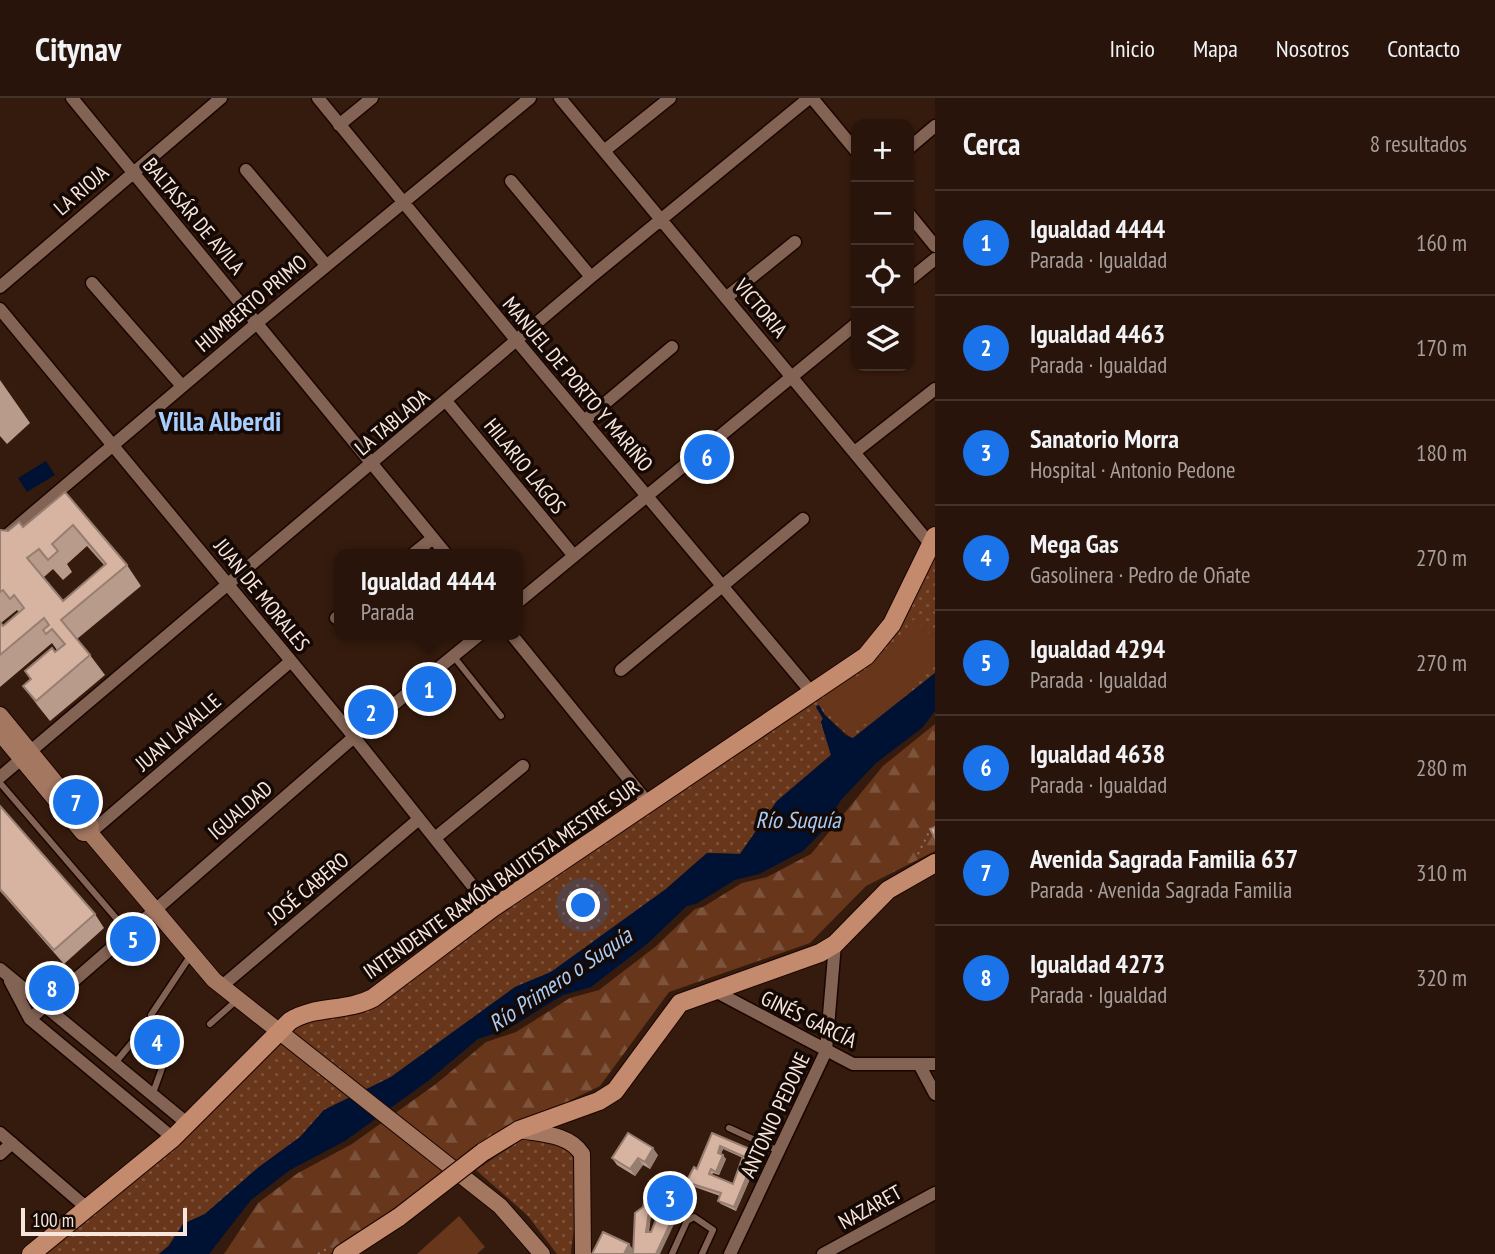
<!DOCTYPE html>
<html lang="es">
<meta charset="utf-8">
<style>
:root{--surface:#28140a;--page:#301d13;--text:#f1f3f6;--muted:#a59e9c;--line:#44332b;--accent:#1a73e8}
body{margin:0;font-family:"PT Sans Narrow",sans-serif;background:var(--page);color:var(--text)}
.controls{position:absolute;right:21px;top:21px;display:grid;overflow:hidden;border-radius:14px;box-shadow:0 2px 5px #0004}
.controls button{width:63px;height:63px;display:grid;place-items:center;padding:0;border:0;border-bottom:2px solid var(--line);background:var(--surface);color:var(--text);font:35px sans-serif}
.scale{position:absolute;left:21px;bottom:18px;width:166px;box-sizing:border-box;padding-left:7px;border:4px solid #f8e6dd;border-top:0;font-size:19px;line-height:24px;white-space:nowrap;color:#f8e6dd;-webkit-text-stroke:5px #140904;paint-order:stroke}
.you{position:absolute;left:584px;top:808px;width:24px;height:24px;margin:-18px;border:5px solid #fff;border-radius:50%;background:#1a73e8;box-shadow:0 0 0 10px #1a73e833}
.badge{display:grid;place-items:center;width:46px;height:46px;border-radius:50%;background:var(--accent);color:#fff;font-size:23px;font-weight:700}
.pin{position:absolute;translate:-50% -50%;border:4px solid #fff;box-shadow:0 2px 7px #0006}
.popup{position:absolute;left:334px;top:451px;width:189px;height:91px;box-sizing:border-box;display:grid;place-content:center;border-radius:14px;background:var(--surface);filter:drop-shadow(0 2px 5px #0005);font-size:23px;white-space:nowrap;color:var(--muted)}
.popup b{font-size:26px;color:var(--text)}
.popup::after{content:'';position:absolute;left:50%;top:100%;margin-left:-14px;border:14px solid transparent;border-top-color:var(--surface)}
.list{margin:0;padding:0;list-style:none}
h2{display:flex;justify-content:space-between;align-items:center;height:91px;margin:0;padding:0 28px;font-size:30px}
h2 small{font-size:23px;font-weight:400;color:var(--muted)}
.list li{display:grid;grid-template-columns:46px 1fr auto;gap:21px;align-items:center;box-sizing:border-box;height:105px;padding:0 28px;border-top:2px solid var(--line)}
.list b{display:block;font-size:26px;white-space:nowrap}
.list p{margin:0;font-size:23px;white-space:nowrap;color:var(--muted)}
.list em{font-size:23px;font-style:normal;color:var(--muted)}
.icon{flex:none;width:38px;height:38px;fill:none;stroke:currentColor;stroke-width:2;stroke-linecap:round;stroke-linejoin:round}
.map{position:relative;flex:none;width:935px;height:1156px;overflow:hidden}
header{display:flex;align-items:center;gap:42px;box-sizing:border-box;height:98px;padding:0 35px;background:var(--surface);border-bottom:2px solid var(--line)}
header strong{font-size:33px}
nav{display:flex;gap:38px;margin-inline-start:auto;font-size:24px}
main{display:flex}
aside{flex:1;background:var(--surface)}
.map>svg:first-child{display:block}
</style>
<header>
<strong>Citynav</strong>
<nav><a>Inicio</a><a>Mapa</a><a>Nosotros</a><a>Contacto</a></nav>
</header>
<main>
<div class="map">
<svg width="935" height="1156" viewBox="0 0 935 1156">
<defs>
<pattern id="grass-dots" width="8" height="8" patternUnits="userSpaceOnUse" patternTransform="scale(1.75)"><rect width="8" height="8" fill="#67361b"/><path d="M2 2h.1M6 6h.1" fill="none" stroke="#7e533c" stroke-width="1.8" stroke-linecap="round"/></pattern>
<pattern id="forest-firs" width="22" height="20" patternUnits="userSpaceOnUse" patternTransform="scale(1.75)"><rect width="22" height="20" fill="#67361b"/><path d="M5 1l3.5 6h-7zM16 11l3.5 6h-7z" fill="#7e533c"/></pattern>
</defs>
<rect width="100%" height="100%" fill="#351b0d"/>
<!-- grass -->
<path fill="url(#grass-dots)" d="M935 438V575L852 641 825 617 821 624 831 657 777 703 740 756 707 755 666 791 551 874 515 889 391 979 324 1012 300 1039 259 1069 205 1116 183 1126 168 1148 159 1156H31L290 923 352 908 866 558Z
M524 1040C536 1042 557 1042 567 1049 588 1064 573 1132 571 1156H557L528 1118 476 1072Z"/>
<!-- forest -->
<path fill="url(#forest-firs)" d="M935 626V753L866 788 810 845 669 894 600 988 472 1050 388 1120 330 1156H224L258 1105 298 1075 352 1046 436 986 486 944 516 934 570 900 599 892 655 849 695 811 703 809 742 785 767 779 811 756 883 668Z"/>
<!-- green -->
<path fill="#67361b" d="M914 521 935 541V562L893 607 853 634 835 623 821 605 881 561Z
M459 1118 485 1149 477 1156H417Z"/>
<!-- water -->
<path fill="#001233" d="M46 363 55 377 27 394 18 380Z
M935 575V613L922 630 876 665 841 702 820 736 803 753 759 776 735 782 696 806 687 808 647 846 591 889 563 897 508 931 478 941 428 983 345 1043 290 1072 251 1102 209 1156H159L169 1148 183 1126 205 1116 259 1069 300 1039 324 1012 391 979 515 889 551 874 666 791 707 755 740 756 777 703 831 657 821 624 825 617 845 637 853 640Z"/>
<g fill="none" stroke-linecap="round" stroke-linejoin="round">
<!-- stream -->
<path stroke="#001233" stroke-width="3.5" d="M818 609 824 619"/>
<!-- service casing -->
<g stroke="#1b0500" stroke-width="9">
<path id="service" d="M454 559 501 618
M0 685 128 834
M151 917 191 857
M210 926 237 902
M115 965 140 935
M153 995 162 970
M729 1030 779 1053
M672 1156 687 1123 694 1119 713 1132 702 1156"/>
</g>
<!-- minor casing -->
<g stroke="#1b0500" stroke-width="15">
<path id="minor" d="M72 0 446 456
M318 0 517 243 812 595
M560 0 931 447
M812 0 856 53
M339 27 372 0
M909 50 935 28
M604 53 670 0
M246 72 326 167
M511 83 591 179
M909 116 935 148
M909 182 935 161
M92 185 182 288
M0 189 221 0
M727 199 795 144
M0 211 354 639 491 811
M446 303 574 458
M584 323 672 249
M856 353 935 291
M0 443 257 225 530 0
M413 456 433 440
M518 504 856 226
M336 520 340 517
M512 537 648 705
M621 572 803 421
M0 679 591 179 809 0
M90 735 291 563
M435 740 523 668
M0 871 188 1026
M10 883 30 921 173 1040
M222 888 419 721
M713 892 853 966H935
M30 921 354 639 479 537
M919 966 935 996
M0 1035 87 1110
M0 1056 12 1045
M730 1156 826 953 835 846
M823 1156 935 1095"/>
</g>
<!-- secondary casing -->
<g stroke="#1b0500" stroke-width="18">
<path id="secondary" d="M0 617 91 728 90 735
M0 635 83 735H90L214 882 500 1108 542 1156
M519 1032C542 1036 569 1036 582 1056L583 1156"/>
</g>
<!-- primary casing -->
<g stroke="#1b0500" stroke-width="20">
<path id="primary" d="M483 1054 519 1032 599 1003 615 993 680 905 820 855 835 846 888 792 935 765
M31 1156 173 1040 290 923C315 907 347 914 373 900L491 811 866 558 892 526 935 438
M342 1156 399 1119"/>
</g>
<!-- path -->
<path stroke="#897367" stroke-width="2" stroke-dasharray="2 5" stroke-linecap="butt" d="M918 756 928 736 935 732
M318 1156 328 1150"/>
<!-- service -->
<use href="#service" stroke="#836454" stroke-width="6"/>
<!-- minor -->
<use href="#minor" stroke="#836454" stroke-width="12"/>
<!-- secondary -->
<use href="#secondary" stroke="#a47760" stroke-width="16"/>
<!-- primary -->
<use href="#primary" stroke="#c48a6d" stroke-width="18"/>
<!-- primary-bridge casing -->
<g stroke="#1b0500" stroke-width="20" stroke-linecap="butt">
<path id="primary-bridge" d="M399 1119 483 1054"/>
</g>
<!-- primary-bridge -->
<use href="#primary-bridge" stroke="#c48a6d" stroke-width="18"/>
</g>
<!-- wall -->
<path fill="#b99b8b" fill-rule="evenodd" d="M0 282 30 325 7 346 0 338Z
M65 394 127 467 141 488 77 541 90 557 105 577 50 623 38 608 23 588 31 582 25 573 57 552 52 545 0 589V432L8 433 23 429ZM87 448 104 467 63 503 44 479 53 471 63 482 72 474 67 466ZM17 512 19 514 3 528 1 525Z
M0 708 95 816 104 830 64 866 0 793Z
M712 1035 760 1058 736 1113 721 1106 718 1103 720 1098 692 1088 633 1156 629 1146 633 1152 643 1109 658 1086 682 1092 697 1071ZM723 1051 743 1060 733 1086 712 1077 713 1075 719 1077 726 1061 721 1056ZM651 1117 657 1119 651 1134H649Z
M658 1057 650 1071 643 1067 635 1078 617 1067 612 1060Z"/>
<!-- shaded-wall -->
<path fill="#967e71" d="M720 1048 723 1051 720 1058 718 1055Z
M653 1050 658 1057 650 1071 645 1064Z
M757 1054 760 1058 736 1113 734 1109Z
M723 1057 726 1061 719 1077 716 1074Z
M638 1060 643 1067 635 1078 630 1071Z
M689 1085 692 1088 660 1156H656Z
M649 1113 651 1117 648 1137 646 1134Z
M629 1146 634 1153 633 1156H624Z"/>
<!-- building -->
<path fill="#d7b4a2" stroke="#967e71" stroke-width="2" fill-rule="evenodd" d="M65 394 127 467 61 522 90 557 36 603 23 588 31 581 25 573 52 550 55 554 65 546 52 531 46 536 43 532 49 527 44 520 0 557V524L3 528 24 510 14 497 10 501 3 492 0 494V432L8 433 19 424 23 429ZM73 427 106 466 63 503 27 460 39 451 48 462 58 453 52 446Z
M0 708 95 816 54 852 0 791Z
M935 729V740L930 731Z
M628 1035 653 1050 645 1064 638 1060 630 1071 612 1060Z
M712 1035 757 1054 734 1109 718 1103 721 1095 689 1085 656 1156H633L635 1115 643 1109 650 1083 658 1086 661 1079 682 1092 694 1069 697 1071ZM720 1048 743 1058 733 1086 709 1076 711 1071 716 1074 723 1057 718 1055ZM649 1113 658 1117 651 1134H646Z
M603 1134 629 1146 624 1156H592Z"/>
<g text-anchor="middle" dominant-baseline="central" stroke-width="7" stroke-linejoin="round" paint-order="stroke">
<!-- street labels -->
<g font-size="21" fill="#f8e6dd" stroke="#140904">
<text transform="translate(81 92) rotate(-41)">LA RIOJA</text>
<text transform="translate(194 118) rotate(50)">BALTASÁR DE AVILA</text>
<text transform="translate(251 205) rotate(-40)">HUMBERTO PRIMO</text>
<text transform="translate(761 210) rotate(50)">VICTORIA</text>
<text transform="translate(578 286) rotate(50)">MANUEL DE PORTO Y MARIÑO</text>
<text transform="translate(392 324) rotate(-40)">LA TABLADA</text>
<text transform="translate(525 368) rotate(51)">HILARIO LAGOS</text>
<text transform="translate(262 497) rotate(51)">JUAN DE MORALES</text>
<text transform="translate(178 634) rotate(-41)">JUAN LAVALLE</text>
<text transform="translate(240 712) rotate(-41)">IGUALDAD</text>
<text transform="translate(501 781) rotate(-35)">INTENDENTE RAMÓN BAUTISTA MESTRE SUR</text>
<text transform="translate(308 790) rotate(-40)">JOSÉ CABERO</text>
<text transform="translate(809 921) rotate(26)">GINÉS GARCÍA</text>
<text transform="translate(775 1017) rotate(-65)">ANTONIO PEDONE</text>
<text transform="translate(870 1109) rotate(-29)">NAZARET</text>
</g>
<!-- water labels -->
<g font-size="23" font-style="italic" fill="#a9cbf8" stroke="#140904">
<text x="798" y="721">Río Suquía</text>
<text transform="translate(560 881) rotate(-34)">Río Primero o Suquía</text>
</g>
<!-- district labels -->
<g font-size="28" font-weight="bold" fill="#a8ceff" stroke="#140904">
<text x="220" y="322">Villa Alberdi</text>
</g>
</g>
</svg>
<div class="controls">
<button>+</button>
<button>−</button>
<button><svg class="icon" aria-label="locate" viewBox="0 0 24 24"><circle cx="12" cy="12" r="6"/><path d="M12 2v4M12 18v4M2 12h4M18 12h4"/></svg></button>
<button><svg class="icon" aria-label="layers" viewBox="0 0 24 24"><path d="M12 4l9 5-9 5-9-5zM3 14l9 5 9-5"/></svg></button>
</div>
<div class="scale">100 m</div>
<div class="you"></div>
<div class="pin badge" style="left:429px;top:591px">1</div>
<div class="popup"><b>Igualdad 4444</b>Parada</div>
<div class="pin badge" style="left:371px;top:614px">2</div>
<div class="pin badge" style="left:670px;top:1100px">3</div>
<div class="pin badge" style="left:157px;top:944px">4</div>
<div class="pin badge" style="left:133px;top:841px">5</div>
<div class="pin badge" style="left:707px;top:359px">6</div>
<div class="pin badge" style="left:76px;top:704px">7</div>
<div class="pin badge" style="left:52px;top:890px">8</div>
</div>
<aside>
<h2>Cerca<small>8 resultados</small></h2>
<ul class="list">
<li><span class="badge">1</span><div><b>Igualdad 4444</b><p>Parada · Igualdad</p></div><em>160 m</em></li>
<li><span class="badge">2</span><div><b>Igualdad 4463</b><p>Parada · Igualdad</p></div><em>170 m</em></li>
<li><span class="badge">3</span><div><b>Sanatorio Morra</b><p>Hospital · Antonio Pedone</p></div><em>180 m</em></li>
<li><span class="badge">4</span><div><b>Mega Gas</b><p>Gasolinera · Pedro de Oñate</p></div><em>270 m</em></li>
<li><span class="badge">5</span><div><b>Igualdad 4294</b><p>Parada · Igualdad</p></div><em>270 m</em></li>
<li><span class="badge">6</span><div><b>Igualdad 4638</b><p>Parada · Igualdad</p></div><em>280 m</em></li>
<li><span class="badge">7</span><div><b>Avenida Sagrada Familia 637</b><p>Parada · Avenida Sagrada Familia</p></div><em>310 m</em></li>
<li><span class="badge">8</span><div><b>Igualdad 4273</b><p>Parada · Igualdad</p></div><em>320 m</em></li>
</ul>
</aside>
</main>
